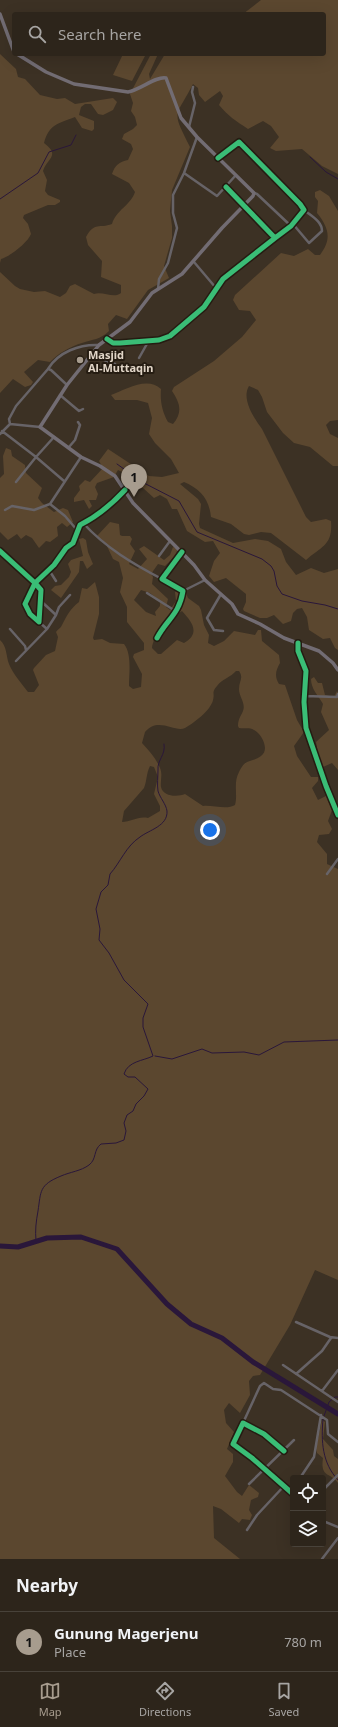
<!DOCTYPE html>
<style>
:root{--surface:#2d251b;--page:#352d24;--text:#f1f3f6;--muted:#a7a5a3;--line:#48423a;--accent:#a79c8e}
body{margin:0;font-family:"Noto Sans",sans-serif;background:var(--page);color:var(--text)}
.controls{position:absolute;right:12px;bottom:12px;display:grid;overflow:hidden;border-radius:4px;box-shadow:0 4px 16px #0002}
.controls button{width:36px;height:36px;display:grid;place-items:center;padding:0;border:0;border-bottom:1px solid var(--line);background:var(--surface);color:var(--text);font:20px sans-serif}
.you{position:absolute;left:210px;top:830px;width:14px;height:14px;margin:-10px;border:3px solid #fff;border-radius:50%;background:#1a73e8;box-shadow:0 0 0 6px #1a73e833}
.badge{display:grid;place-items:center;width:26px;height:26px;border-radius:50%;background:var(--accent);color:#111;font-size:13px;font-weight:700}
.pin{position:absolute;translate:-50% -33px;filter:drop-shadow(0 1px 2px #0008)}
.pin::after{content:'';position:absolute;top:21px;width:14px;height:12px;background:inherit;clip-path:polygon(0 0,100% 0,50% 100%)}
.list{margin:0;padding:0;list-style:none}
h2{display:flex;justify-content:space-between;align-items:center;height:52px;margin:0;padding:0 16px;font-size:17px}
h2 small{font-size:13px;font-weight:400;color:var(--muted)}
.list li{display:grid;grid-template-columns:26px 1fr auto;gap:12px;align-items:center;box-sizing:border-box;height:60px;padding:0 16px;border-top:1px solid var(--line)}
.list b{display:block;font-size:15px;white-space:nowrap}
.list p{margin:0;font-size:13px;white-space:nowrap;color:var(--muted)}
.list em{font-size:13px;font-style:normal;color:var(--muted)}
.icon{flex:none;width:22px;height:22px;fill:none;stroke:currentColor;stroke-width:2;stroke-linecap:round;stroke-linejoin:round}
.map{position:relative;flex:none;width:338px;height:1559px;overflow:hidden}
.search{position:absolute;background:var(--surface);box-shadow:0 4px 16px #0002;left:12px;right:12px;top:12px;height:44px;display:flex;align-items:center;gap:10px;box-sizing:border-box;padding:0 14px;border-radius:4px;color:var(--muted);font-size:15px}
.sheet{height:112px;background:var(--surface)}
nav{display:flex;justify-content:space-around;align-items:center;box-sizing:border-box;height:56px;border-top:1px solid var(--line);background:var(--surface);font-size:11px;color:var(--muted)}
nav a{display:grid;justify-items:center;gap:2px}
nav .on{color:var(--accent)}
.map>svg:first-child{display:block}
</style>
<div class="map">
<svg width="338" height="1559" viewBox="0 0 338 1559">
<rect width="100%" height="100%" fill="#3c3124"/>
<!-- green -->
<path fill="#5b472f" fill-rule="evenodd" d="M261 0H338V174L322 166 302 149 276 151 270 148 279 137 271 126 263 121 248 129C236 121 228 116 219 105L223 96 220 91 205 102 199 95 198 88 193 84C175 119 171 109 190 147L172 190 170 211 172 226V238L164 266 169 278 148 290 127 319 116 315 108 324 109 331C100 340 93 339 82 343 69 347 59 353 50 362L38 360 24 372 33 382 31 385 25 387 13 379 0 393V272L15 286 20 289 34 292 45 291 60 297 66 293 70 286 75 284 94 294C103 291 114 299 121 293V285L101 277 102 261 88 245 86 237C95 221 99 229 112 224 116 210 131 205 135 192L129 183 112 174C115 165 119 162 128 160L133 149 131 144 122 139 124 134 133 129 137 125 135 117 131 111 133 103 130 94 151 54H158L149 74 150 79 165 54H324V14H243Z
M0 54 16 69 18 77 25 79 40 95 57 99 65 98 75 104 113 98 117 102 113 110 103 115 98 114 91 104H85L81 107 79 115 94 121V129L92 131 82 128 75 117C58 124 49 124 44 143 61 156 47 158 43 171L47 180 45 191 48 195 60 200V202L55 205H48L24 215 23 218 28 224 31 234C28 242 11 256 1 259L0 263Z
M123 54H146L132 81 113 75Z
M320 190 329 196 338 211V420L330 421 326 425 330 434 338 438V466H333L310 447 294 443 283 433 267 412 262 397 258 390 249 386C241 399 254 418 262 429L306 517 311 522 326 519 331 521C333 545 322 546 306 560L271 533 261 532 249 535 244 534 231 524 211 517C209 498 200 489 184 482L180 484 198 499 201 504 199 524 200 528 233 543 255 539 268 541 281 549 286 562 296 575 311 568 324 573 338 569V650L335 648 330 638 323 639 309 630 307 617 302 608 297 609 293 613 291 621 283 624 274 615 267 618H260L244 611 243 609 246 602V594L226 578 214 582 209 576 214 561 220 553 213 541 205 542 187 531 177 509H172L167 499 160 495 154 498 143 488H139L128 475 118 470 114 477 97 483 95 487 98 494 96 500H89L92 506 89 509 84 500 74 502V498L80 490 79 486 85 480 90 482 103 468 99 461 108 449 149 476 162 477 179 473 171 459 155 443 149 434 152 418 148 403 137 400H115L111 395C125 390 147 376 161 389 160 401 162 411 168 422L173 424C183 412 180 403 172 391L174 387 214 361 242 337 256 320 250 311 239 310 233 300 235 295 281 253 294 256 308 249 315 255H320C332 239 329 228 317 213L318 201 315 197V192Z
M6 448 11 450 12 456 25 465 26 473 42 488 38 498 42 503 54 512 63 508 68 510 73 522 67 527 62 523 57 527 58 536 50 542 46 541 39 548 32 538 26 535 21 539 17 534 8 540 0 532V478L4 474 3 456Z
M110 522 119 524 120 535 122 536H130L132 539 130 544 135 551 129 564 138 569 147 559 139 549 144 546 164 560 170 555 173 547 178 549 175 556 165 566 158 564 151 574 153 577 152 584 168 599 166 607 170 610 176 601 175 592 177 590 180 593H186L188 598 199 606 201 610 204 625 209 635 208 643 214 646 224 641 234 631 255 635 258 630H261L262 641 279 655 280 663C276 670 274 676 279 684L285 685 297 720 304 732 294 746 297 756 311 777H318V781L312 788 318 800 326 796 332 810 328 821 332 829 329 834 319 835 317 842 327 854V864L338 869V1280L315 1270 290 1325 260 1375 253 1376 249 1381 250 1395 240 1413 229 1403 224 1410 226 1423 234 1432 227 1449 233 1454V1462L225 1476 237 1492 242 1496 249 1485 259 1493 258 1497 251 1500 249 1510 252 1515 250 1520 242 1519 239 1523 221 1509 213 1506 214 1538 240 1559H0V640C7 646 6 656 9 664 13 674 22 684 28 692H34L39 685 33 670 34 668 46 655 55 651 58 637 56 632C58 629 61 628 62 625 67 615 70 609 79 602L82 588 87 589 95 582 99 597V614L93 638 94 640 102 639 110 643 124 644C132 654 129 673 129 686L133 689 141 687 142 674 133 657 134 654 144 650V643L127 622V607L120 592 123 578 119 562 113 559 106 544 97 536ZM141 590 150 593 160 601V606L155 612 156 616 146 612 134 600ZM174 611 179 613 182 611C192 622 201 633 184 643L177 640 161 654H158L152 648C153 637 167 618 174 611ZM236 671H239C244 678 239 681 239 689 239 697 246 703 243 711 241 716 238 719 238 726L239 728C245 729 249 727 254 730 262 734 270 750 261 756 252 763 246 757 239 772 233 783 238 794 235 805 227 810 213 805 203 806L185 794C178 797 163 797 161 787 160 781 163 775 160 768 156 758 149 751 142 743L145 732C158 716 175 733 185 728 194 723 211 710 213 700 215 693 211 693 217 686 222 679 231 677 236 671ZM150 766 154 767 158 777 154 794 160 806V811L148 818C138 816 131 822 122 822L124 811 144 788C147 781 146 774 150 766Z
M83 538 86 540 88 552 93 564 87 569 83 561H80L79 572 61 598 51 590 55 586 61 585 69 577 71 572 68 564 71 560 83 556 79 539Z
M314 677 318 683H322L325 695 334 697 337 691 338 693V770L332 763 323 767 319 759 316 742 329 730 321 712 323 704C318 695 311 689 311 679Z
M322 1420 325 1422 323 1439 333 1450 334 1456 338 1459V1483C330 1472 320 1478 323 1458L317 1453 316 1448Z"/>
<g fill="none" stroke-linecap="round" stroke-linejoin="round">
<!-- stream -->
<path stroke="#2a173a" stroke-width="1" d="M310 157 326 172 338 179
M0 199 38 173 49 152 71 145 76 135
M117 464 142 482 179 501 197 532 262 559 271 566 274 571 277 586 282 594 302 601 325 605 338 609
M155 1056 172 1059 202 1049 212 1053 244 1052 259 1055 284 1042 338 1040
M36 1241C35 1230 36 1222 38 1211 41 1191 39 1185 61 1176 70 1172 81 1171 89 1165 97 1159 93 1150 101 1144L116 1143 124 1140 126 1131 124 1123 127 1115 133 1111 136 1104 144 1096 148 1089 135 1077H128L124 1074C128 1061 143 1061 153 1056L143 1027V1018L148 1004 124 980 109 953 99 940 100 929 96 909 101 892 108 885 110 874C120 863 126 846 140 837 149 830 168 826 167 811 166 804 160 798 158 791 157 785 158 776 158 770 157 760 166 755 164 744
M324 1416 329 1402 335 1397H338
M323 1419C321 1441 322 1463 338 1480"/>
<!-- river -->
<path stroke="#2a173a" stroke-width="5" d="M0 1246 18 1247 47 1238 81 1237 117 1249 167 1304 191 1324 222 1338 253 1362 338 1414"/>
<!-- minor -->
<path stroke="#676367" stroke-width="2.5" d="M189 127 195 103 192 92 193 87
M218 158 239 142 300 204 304 210 291 226 275 238 226 187
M184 173 217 196 236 175
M254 193 257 194 291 226
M293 224 309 243 322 231C322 221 311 216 304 210
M194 262 216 288
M158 289 159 279 168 263 177 228 173 213V195L184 173 197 137
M107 339 113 343H120L159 340 170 336 204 307 223 279 275 238
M91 355 115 364
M139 358 148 342
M48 369C58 352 80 344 99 345
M60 395 79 411 83 409
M10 424 9 419 16 406 48 369 51 370 67 385
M2 431 36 457 16 482
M0 434 10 424 40 427
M54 437 36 457 64 481
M69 447 75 440 80 425 78 422
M50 504 65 516 77 530
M5 510 12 506 34 510 50 504 81 457
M83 523C106 548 133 564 162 579
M0 551 35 583 41 590 39 622 30 614 25 604 35 583 54 565 66 548 73 543 80 525C98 516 111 504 125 490
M159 556 170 541
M49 570 56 581
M183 591 205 580
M147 593 177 612
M221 594 207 618 214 630 223 631
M56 615 59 607 70 595
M39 622 47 629 56 615 42 602
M10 629 25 646 26 650
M157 638C167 619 179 615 183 591L162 579 182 552
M298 643V651L306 671 304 702 306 728 326 786 338 815
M16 661 47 629
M305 696 337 697 338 694
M327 874 338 859
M296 1322 330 1337 338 1338
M283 1365 338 1402
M296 1374 322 1351 331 1338
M322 1391 338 1370
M243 1423 260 1386 264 1383 273 1389 281 1390 327 1420 328 1434 338 1442
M284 1451 264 1434 243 1423 233 1444 252 1458 293 1494
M300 1478 314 1457 321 1415
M249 1484 294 1440
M323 1490 338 1475
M289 1491 293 1486
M323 1521 338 1527
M247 1530 257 1515 284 1486
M322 1559 338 1538"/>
<!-- secondary -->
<path stroke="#726c73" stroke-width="3.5" d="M0 14 14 52
M17 54 46 72 74 84 128 92C140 90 156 76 166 78L181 118 197 137 254 193 253 196 222 228 182 274 152 293 130 322 99 345 67 385 40 427 81 457 100 466 115 476 133 503 194 565 205 580 232 604 238 614 260 624 284 638 319 651 333 663 338 670"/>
<!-- cycleway casing -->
<g stroke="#251c12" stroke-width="8">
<path id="cycleway" d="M218 158 239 142 300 204 304 210 291 226 275 238 226 187
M107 339 113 343H120L159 340 170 336 204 307 223 279 275 238
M0 551 35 583 41 590 39 622 30 614 25 604 35 583 54 565 66 548 73 543 80 525C98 516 112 504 125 490
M157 638C167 619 179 615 183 591L162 579 182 552
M298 643V651L306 671 304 702 306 728 326 786 338 815
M284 1451 264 1434 243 1423 233 1444 252 1458 293 1494"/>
</g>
<!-- cycleway -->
<use href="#cycleway" stroke="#3abd76" stroke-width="5"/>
</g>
<!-- markers -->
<circle fill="#a79c8e" stroke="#251c12" stroke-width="1.5" cx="80" cy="360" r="4"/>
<g text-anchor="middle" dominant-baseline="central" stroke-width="4" stroke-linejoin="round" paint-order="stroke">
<!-- poi labels -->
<g font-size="11" font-weight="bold" fill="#e1d5c7" stroke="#251c12" text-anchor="start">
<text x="88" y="354">Masjid<tspan x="88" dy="13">Al-Muttaqin</tspan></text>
</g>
</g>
</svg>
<div class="controls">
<button><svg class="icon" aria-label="locate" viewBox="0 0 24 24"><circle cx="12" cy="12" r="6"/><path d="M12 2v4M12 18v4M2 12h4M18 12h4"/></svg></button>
<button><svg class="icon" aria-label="layers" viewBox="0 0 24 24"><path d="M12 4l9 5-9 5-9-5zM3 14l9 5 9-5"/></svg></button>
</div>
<div class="you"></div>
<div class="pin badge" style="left:134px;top:497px">1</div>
<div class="search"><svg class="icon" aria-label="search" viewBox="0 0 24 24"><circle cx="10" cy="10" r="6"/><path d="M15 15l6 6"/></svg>Search here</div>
</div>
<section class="sheet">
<h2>Nearby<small></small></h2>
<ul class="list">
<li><span class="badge">1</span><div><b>Gunung Magerjenu</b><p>Place</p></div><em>780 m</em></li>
</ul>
</section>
<nav>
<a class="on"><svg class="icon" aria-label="map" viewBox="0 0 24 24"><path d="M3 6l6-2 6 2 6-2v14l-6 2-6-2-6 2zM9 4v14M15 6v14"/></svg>Map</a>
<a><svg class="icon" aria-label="directions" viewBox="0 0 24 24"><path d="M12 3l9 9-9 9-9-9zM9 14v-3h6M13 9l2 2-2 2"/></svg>Directions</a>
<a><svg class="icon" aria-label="saved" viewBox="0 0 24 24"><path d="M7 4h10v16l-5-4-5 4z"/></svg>Saved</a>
</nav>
